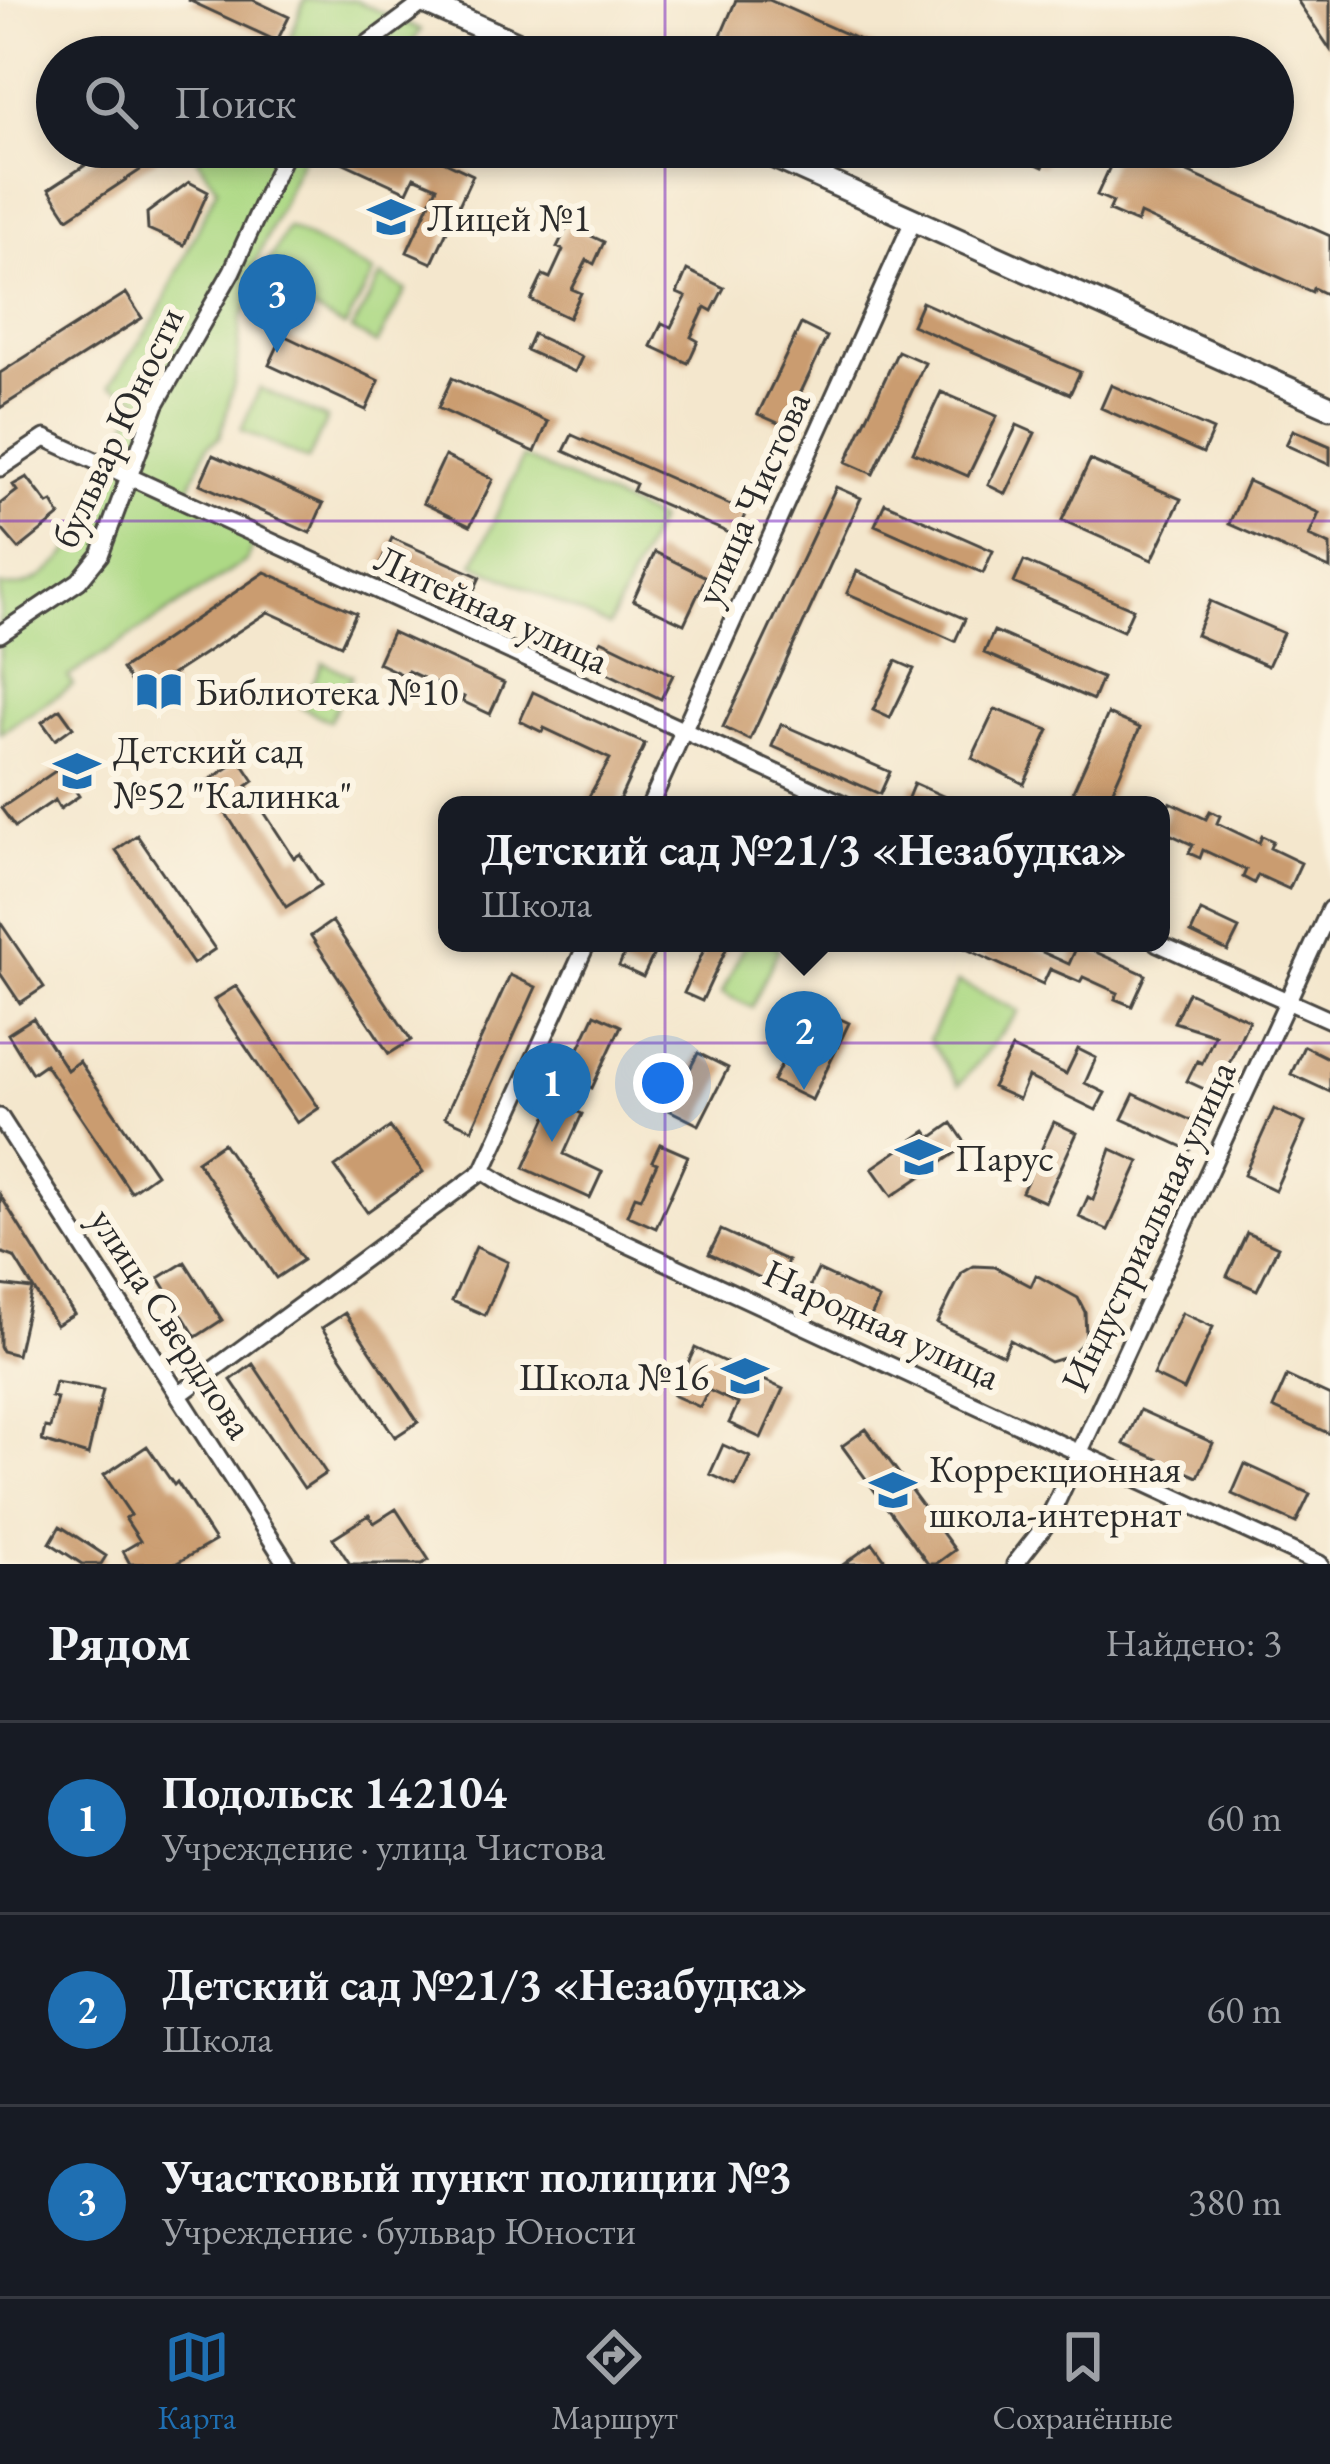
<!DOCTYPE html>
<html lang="ru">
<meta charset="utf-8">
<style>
:root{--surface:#171b24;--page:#242831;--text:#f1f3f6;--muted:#9ea1a6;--line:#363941;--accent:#1f6fb2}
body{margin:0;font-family:"EB Garamond",serif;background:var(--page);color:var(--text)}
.you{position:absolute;left:663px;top:1083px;width:42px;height:42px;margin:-30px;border:9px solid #fff;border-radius:50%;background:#1a73e8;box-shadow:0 0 0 18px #1a73e833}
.badge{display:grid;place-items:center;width:78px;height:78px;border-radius:50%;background:var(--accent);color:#fff;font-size:39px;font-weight:700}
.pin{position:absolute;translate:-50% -99px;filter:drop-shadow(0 3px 6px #0008)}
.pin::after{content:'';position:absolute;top:63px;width:42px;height:36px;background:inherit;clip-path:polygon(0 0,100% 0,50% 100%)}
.popup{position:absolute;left:438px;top:796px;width:732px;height:156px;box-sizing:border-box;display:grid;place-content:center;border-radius:24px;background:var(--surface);filter:drop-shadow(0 3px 9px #0005);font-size:39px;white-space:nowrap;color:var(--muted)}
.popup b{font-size:45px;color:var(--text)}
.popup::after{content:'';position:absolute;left:50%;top:100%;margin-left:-24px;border:24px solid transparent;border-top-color:var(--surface)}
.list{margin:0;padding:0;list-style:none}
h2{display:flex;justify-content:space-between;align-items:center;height:156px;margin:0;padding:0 48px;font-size:51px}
h2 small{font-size:39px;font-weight:400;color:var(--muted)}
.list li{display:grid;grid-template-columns:78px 1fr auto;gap:36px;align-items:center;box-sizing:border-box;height:192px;padding:0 48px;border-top:3px solid var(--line)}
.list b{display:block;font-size:45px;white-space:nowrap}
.list p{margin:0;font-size:39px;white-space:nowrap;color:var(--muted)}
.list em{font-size:39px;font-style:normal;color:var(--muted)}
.icon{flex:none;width:66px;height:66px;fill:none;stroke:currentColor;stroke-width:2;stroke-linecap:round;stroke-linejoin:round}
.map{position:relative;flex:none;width:1330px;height:1564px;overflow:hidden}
.search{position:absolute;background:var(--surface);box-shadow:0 6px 18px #0003;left:36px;right:36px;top:36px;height:132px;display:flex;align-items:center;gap:30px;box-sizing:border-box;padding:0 42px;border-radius:66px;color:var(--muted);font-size:45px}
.sheet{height:732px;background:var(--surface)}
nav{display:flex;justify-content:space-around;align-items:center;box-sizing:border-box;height:168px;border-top:3px solid var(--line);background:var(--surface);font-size:33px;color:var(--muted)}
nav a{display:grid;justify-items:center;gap:6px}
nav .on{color:var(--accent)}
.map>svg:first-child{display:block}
</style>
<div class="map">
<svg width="1330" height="1564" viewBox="0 0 1330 1564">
<rect width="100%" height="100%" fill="#fcf5e5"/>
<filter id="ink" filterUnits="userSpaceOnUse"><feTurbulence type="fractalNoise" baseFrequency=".00833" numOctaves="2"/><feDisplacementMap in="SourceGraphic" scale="24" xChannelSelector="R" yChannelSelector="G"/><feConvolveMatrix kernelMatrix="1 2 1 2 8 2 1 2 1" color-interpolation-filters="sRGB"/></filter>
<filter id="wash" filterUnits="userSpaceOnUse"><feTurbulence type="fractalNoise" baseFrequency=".004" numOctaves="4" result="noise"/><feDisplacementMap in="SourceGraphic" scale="48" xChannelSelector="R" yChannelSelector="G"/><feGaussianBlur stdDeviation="2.7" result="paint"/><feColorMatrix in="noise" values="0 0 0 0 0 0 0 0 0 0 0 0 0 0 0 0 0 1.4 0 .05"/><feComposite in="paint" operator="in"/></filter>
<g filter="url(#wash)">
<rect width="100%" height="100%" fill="#f4e7cd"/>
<!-- green -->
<path fill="#add985" stroke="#6c8258" stroke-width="3" d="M304 0H354L421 30 402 57H268L290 40Z
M214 147H307L247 282 258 289 241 318 236 376 220 437 208 445 187 493 260 530 246 561 68 677 73 685 0 733V586C63 597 107 492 125 445L120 440 139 398 110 385 157 316 217 188 197 158Z
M288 227 374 273 345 327 259 281Z
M381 276 406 290 377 344 352 330Z
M260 388 327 419 308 460 241 430Z
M523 457 658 520 609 626 474 564Z
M323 662 352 676 330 721 301 707Z
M745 943H769L779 948 752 1007 722 993Z
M958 982 1019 1011 959 1085 929 1040Z"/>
<g id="blocks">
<!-- building -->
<path fill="#ca9c70" d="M188 0H253L289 17 277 41Z
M736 0H769L898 57H771L721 35Z
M1297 0H1330V49Z
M113 147H175L68 218 49 189Z
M334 147H424L422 151 473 175 432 263 407 252 437 187 414 177 407 192 329 156Z
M999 147H1052L1043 167Z
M1119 147H1132L1330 236V296L1313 288 1312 292 1140 214 1137 223 1109 211 1113 202 1097 195Z
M189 182 208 192 184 245 148 229 147 213Z
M568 225 604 242 594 264 587 260 572 289 581 293 569 318 531 300 543 275 550 278 563 250 557 247Z
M687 270 724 288 712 311 705 307 691 337 698 341 688 363 651 346 662 323 671 327 686 297 677 293Z
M126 293 142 318 0 408V373Z
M922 302 1080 372 1070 394 912 325Z
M801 324 827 337 785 426 758 414Z
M533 334 582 357 575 372 526 350Z
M283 335 379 381 366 410 269 365Z
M898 351 925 363 873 474 846 462Z
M452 378 548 422 535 452 438 408Z
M1111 385 1213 430 1203 453 1101 408Z
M941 392 997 416 968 476 913 452Z
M1017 425 1035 433 1006 494 988 485Z
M1293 430 1330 446V465L1286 445Z
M572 435 746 512 736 536 633 491 636 484 564 451Z
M213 455 323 504 310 533 200 484Z
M445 456 493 479 470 526 423 503Z
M1090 460 1181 499 1152 560 1062 520Z
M27 477 48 504 52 502 60 516 19 549 0 527V504L17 491 13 485Z
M1248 481 1319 513 1309 536 1330 545V569L1229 524Z
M836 487 861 498 750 740 723 727Z
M885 503 993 551 983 573 875 525Z
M392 538 480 577 468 603 380 564Z
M655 552 706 577 684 624 633 600Z
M1024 561 1133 609 1123 631 1014 583Z
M857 571 965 619 955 641 847 593Z
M265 572 356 613 341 645 268 612 167 678 173 687 146 705 122 669Z
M1210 601 1283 633 1268 666 1196 635Z
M994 631 1102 678 1093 700 984 653Z
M392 632 504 683 490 714 462 701 464 697 408 671 406 676 378 663Z
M601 640 673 675 661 699 589 664Z
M896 661 914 669 890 718 873 710Z
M533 692 645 744 617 805H597L587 800 610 759 544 728 542 732 520 721Z
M60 709 73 727 55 740 42 722Z
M995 709 1049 730 1024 784 972 758Z
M1108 714 1140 728 1106 805H1067Z
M781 724 890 772 880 794 772 746Z
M79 755 92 774 73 787 79 796 60 809 55 800 15 827 1 808Z
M240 760 254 781 247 786 294 858 300 854 321 885 286 907 206 782Z
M914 783 963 805H905Z
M1170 802 1206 819 1210 811 1220 816 1217 823 1259 843 1262 836 1273 841 1270 848 1301 863 1289 889 1258 875 1254 883 1243 877 1246 870 1203 850 1200 858 1189 853 1193 845 1161 830Z
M137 835 215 949 193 964 116 850Z
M1201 911 1239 929 1228 951 1191 933Z
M332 921 411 1040 389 1054 311 936Z
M0 922 44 987 20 1003 0 973Z
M629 943H659L643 977 619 966Z
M707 943H729L702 1001 684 993Z
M953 943H1022L1069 964 1078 944 1146 975 1132 1006 1115 999 1118 993 1083 977 1080 982 1050 969 1043 984Z
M510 975 536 987 472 1129 445 1117Z
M236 986 319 1108 297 1123 214 1000Z
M1188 992 1249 1020 1215 1094 1187 1081 1197 1061 1202 1063 1215 1035 1174 1022Z
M808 1004 849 1023 812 1100 773 1081 782 1063 800 1072 820 1031 800 1022Z
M595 1014 621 1026 592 1088 566 1076Z
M33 1018 67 1070 79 1061 156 1174 131 1192 45 1064 32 1073 8 1034Z
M1304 1046 1330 1059V1092L1291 1074Z
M1012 1048 1066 1074 1078 1049 1096 1058 1085 1083 1105 1093 1096 1110 1028 1077 1019 1099 992 1087Z
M698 1053 728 1068 699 1125 669 1110Z
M1134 1094 1201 1125 1190 1150 1122 1119Z
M554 1101 582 1114 564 1154 602 1172 590 1198 524 1168Z
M1274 1109 1305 1123 1275 1190 1244 1175Z
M1054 1122 1077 1133 1045 1202 1022 1192Z
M952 1123 967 1145 892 1196 872 1168 926 1131 931 1138Z
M390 1127 423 1172 367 1212 335 1167Z
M223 1143 303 1260 276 1278 197 1161Z
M660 1144 688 1156 656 1228 627 1215 635 1196 641 1198 657 1163 652 1161Z
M1111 1149 1139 1162 1108 1230 1079 1217 1088 1197 1093 1200Z
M0 1195 74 1314 56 1325 14 1257 0 1252Z
M721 1230 788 1261 776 1285 709 1254Z
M1247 1233 1278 1247 1257 1290 1227 1276Z
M476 1247 508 1262 485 1315 452 1301Z
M185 1262 222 1320 196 1337 159 1278Z
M974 1266 995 1267 1031 1286 1036 1275 1078 1298 1085 1312 1086 1339 1070 1356 1050 1362 1010 1340 1003 1355 937 1323 962 1273Z
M818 1270 879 1299 868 1323 806 1294Z
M0 1285 32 1289 17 1355 2 1351 0 1347Z
M345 1313 418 1422 395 1437 322 1328Z
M1182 1313 1213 1327 1184 1390 1153 1375Z
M695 1348 783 1389 761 1438 729 1423 738 1404 708 1390 700 1407 673 1395Z
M253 1364 326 1473 304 1488 231 1380Z
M1287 1376 1330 1396V1434L1273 1408Z
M55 1382 103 1390 88 1455 42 1441 45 1427 50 1428 57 1398 51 1397Z
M1140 1410 1213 1443 1198 1477 1124 1444Z
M866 1429 955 1550 936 1564H928L842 1446Z
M723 1445 750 1457 736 1486 710 1474Z
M147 1446 174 1485 177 1482 215 1541 175 1564H130L123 1551 140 1541 125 1518 131 1515 104 1475Z
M1245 1464 1310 1494 1296 1523 1232 1494Z
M396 1509 429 1560 422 1564H350L333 1538 369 1515 374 1523Z
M60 1526 106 1556 101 1564H82L50 1543Z
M873 1543 888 1564H844Z"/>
</g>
</g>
<g filter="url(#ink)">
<use href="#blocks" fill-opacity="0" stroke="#494743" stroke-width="3"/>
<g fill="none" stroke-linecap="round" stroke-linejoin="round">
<!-- minor casing -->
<g stroke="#494743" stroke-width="21">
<path id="minor" d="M350 57 424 2
M0 468 45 438 846 805
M0 634 79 581 100 555 156 404 232 271 288 147
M650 805 914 219
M1157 943 1330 1020
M0 1117 287 1564
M483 1171 519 1194 1320 1564
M179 1395 483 1171 587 943
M1015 1564 1044 1527 1057 1501 1330 909"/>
</g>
<!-- major casing -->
<g stroke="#494743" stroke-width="27">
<path id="major" d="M419 0 548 57
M752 147 1330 407"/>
</g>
<!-- minor -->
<use href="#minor" stroke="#fff" stroke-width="15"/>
<!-- major -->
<use href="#major" stroke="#fff" stroke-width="21"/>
</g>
</g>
<!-- grid -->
<path fill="none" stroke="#7b2cbf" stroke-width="3" stroke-opacity="0.55" d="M665 0V57M665 147V1564M0 521H1330M0 1043H1330"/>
<!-- icons -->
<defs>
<g id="school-bare" transform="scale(3.6)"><path d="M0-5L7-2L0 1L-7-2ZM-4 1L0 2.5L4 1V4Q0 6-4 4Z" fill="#1f6fb2" stroke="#fcf5e5" stroke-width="2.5" paint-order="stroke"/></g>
<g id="library-bare" transform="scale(3.6)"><path d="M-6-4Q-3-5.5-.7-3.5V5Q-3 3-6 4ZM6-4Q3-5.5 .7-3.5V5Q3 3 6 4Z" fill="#1f6fb2" stroke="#fcf5e5" stroke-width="2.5" paint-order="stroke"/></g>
<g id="university-bare" transform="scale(3.6)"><path d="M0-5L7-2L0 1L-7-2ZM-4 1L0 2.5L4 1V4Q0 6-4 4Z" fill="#1f6fb2" stroke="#fcf5e5" stroke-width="2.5" paint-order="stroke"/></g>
</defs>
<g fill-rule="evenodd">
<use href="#school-bare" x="391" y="217"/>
<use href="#library-bare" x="159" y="691"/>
<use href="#school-bare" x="77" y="771"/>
<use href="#university-bare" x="919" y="1157"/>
<use href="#school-bare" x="745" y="1376"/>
<use href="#school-bare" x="893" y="1490"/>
</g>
<g text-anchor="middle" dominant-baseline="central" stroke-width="12" stroke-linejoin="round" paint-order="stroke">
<!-- poi labels -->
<g font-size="39" fill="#2b2b2b" stroke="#fcf5e5" text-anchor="start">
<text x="427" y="217">Лицей №1</text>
<text x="195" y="691">Библиотека №10</text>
<text x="113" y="749">Детский сад<tspan x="113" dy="45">№52 "Калинка"</tspan></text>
<text x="955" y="1157">Парус</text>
<text x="709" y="1376" text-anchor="end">Школа №16</text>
<text x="929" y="1468">Коррекционная<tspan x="929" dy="45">школа-интернат</tspan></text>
</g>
<!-- street labels -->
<g font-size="39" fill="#2b2b2b" stroke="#fcf5e5">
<text transform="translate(117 427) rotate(-65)">бульвар Юности</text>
<text transform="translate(752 498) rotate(-66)">улица Чистова</text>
<text transform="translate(492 609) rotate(25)">Литейная улица</text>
<text transform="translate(1148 1226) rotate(-65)">Индустриальная улица</text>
<text transform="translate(172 1323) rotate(57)">улица Свердлова</text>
<text transform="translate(882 1324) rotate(25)">Народная улица</text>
</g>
</g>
</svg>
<div class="you"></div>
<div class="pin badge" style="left:552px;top:1142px">1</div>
<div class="pin badge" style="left:804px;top:1090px">2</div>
<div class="popup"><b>Детский сад №21/3 «Незабудка»</b>Школа</div>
<div class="pin badge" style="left:277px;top:353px">3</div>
<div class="search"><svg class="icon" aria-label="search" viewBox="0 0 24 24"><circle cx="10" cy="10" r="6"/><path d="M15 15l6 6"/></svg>Поиск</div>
</div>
<section class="sheet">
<h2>Рядом<small>Найдено: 3</small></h2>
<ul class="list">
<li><span class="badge">1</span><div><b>Подольск 142104</b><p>Учреждение · улица Чистова</p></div><em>60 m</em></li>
<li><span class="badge">2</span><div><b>Детский сад №21/3 «Незабудка»</b><p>Школа</p></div><em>60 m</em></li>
<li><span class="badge">3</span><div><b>Участковый пункт полиции №3</b><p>Учреждение · бульвар Юности</p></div><em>380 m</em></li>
</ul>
</section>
<nav>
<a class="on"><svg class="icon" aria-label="map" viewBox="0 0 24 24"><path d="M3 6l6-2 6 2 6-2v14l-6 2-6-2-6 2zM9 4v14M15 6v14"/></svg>Карта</a>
<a><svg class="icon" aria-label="directions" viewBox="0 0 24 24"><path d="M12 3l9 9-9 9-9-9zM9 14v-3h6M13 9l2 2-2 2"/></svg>Маршрут</a>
<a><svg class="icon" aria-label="saved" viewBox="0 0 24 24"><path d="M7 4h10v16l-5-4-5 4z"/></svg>Сохранённые</a>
</nav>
